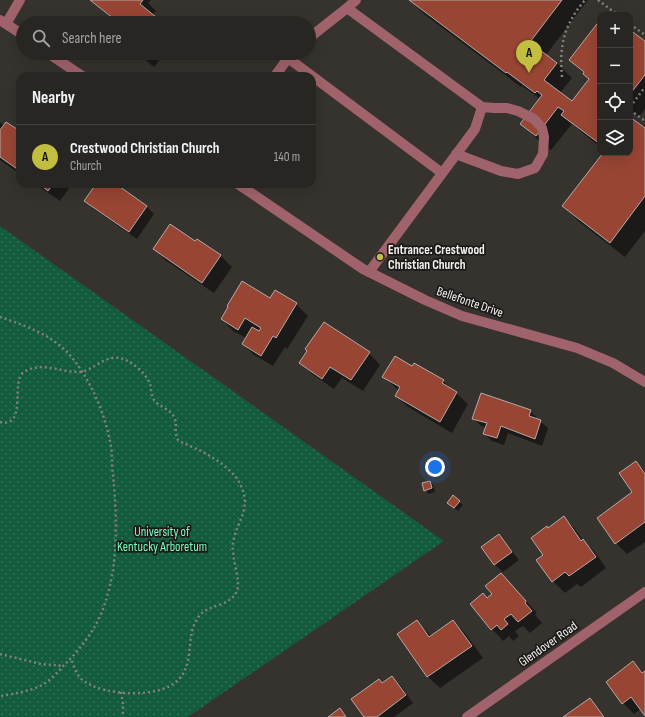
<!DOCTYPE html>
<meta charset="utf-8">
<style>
:root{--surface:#282622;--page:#302e2a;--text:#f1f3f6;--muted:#a5a5a5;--line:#444340;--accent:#c1be40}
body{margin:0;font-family:"Sofia Sans Condensed",sans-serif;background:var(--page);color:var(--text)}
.controls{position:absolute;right:12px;top:12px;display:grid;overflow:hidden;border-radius:8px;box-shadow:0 4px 16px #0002}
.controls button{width:36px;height:36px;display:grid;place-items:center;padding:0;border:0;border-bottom:1px solid var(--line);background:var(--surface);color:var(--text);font:20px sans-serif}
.you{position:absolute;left:435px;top:467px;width:14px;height:14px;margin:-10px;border:3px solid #fff;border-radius:50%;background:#1a73e8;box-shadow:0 0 0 6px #1a73e833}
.badge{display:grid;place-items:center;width:26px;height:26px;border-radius:50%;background:var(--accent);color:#111;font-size:13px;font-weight:700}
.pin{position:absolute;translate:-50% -33px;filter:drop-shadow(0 1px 2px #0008)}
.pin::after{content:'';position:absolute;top:21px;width:14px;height:12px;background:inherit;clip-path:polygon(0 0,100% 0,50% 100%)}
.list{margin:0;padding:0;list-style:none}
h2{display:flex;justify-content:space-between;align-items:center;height:52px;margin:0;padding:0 16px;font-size:17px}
h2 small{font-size:13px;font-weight:400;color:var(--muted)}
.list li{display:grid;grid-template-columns:26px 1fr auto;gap:12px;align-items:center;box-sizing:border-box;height:64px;padding:0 16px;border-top:1px solid var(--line)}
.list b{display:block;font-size:15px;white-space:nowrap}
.list p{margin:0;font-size:13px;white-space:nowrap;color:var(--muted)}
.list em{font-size:13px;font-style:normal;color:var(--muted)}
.icon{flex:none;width:22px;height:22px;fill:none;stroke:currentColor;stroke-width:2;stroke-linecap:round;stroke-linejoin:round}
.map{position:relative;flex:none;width:645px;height:717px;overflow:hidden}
.search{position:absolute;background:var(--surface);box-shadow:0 4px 16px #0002;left:16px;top:16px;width:300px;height:44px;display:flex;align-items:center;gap:10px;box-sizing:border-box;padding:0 14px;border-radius:22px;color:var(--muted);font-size:15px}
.panel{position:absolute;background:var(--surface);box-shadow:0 4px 16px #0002;left:16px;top:72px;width:300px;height:116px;border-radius:12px}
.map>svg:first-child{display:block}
</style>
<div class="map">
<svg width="645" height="717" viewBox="0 0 645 717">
<defs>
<pattern id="park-dots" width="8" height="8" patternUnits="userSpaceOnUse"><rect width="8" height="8" fill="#125b3d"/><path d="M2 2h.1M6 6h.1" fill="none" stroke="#357359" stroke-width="1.8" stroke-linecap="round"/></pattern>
</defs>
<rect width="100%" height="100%" fill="#36322e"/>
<!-- park -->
<path fill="url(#park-dots)" d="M0 226 444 541 188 717H0Z"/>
<!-- shadow -->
<path fill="#0007" fill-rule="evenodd" d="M91 0H151L148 3 156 11 152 15 161 23H117Z
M410 0H588L546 55 557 63 572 78 560 93 572 102 589 79 571 60 600 22V147L572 124 551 150 537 139 522 124 540 99 522 86 521 87 424 14Z
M630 31 645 42V109L639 117 630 110Z
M136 53H165L154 67Z
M630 118 645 129V231L625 257 578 221 564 206 604 153H630Z
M0 122 4 126 20 132V174L0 160Z
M35 184H72L60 201Z
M98 184H114L146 206 154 214 137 239 94 209 86 201Z
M196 243 221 256 232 267 214 293 165 260 154 248Z
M270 299 296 304 308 316 287 349 285 347 273 366 254 355 243 344 246 338 233 331 222 319ZM257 329 260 331 259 333 256 331Z
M369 353 380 365 363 391 342 378 334 389 312 374 301 363Z
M412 367 443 381 468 404 452 433 408 407 396 396 399 391 384 377Z
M530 411 538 419 537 420 540 421 548 428 542 446 508 433 504 445 492 441 484 434 486 428 481 426 473 418Z
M636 463 645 472V542L627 554 616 543 634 492Z
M429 482 433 485 435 492 429 494 425 490Z
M453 497 463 505 458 511 452 506Z
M564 517 575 529 584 542 595 552 606 568 581 587 577 584 565 593 553 581 538 560 545 555 548 529Z
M499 536 506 544 519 560 503 572 495 565 482 548Z
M501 574 537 613 535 615 542 623 530 633 523 626 515 631 519 636 513 641 509 636 503 641 492 629 488 599 493 594Z
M417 621 431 636 453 621 465 633 483 658 440 688 428 677 398 634Z
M633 662 644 673 645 672V714L641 709 634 714 623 703Z
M392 677 400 685 413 703 394 717H365L382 684Z
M590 699 605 717H564Z"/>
<!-- building -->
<path fill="#994534" stroke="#b2aba9" d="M90 0H143L140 4 156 17 151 23H119Z
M409 0H562L530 42 557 63 544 80 572 101 589 79 583 74 584 72 569 60 600 20V144L561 115 564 111 558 107 536 136 520 124 542 95 537 91 535 93 507 72 506 73Z
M630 30 645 41V75L630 94Z
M630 117 645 128V196L610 243 562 206 603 153H630Z
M6 122 20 131V171L0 157V130Z
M39 184H53L48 191Z
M96 184H116L147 206 129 232 84 201Z
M170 224 195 241 197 239 221 255 202 283 153 249Z
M242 281 270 298 275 290 297 303 276 338 273 336 261 356 242 344 252 327 259 331 261 328 245 318 238 330 221 319 228 307 227 306Z
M324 322 370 352 351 380 330 367 322 379 299 363 307 351 305 349Z
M395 356 412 366 414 363 444 380 442 383 457 392 440 422 395 396 400 387 382 377Z
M481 393 531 410 529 416 541 420 535 439 501 426 497 438 483 434 487 423 472 419Z
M636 461 645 474V522L615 544 597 518 632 492 619 473Z
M430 481 432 488 424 491 422 483Z
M453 495 460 501 454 508 447 503Z
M564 516 581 541 583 539 596 557 569 576 565 572 552 582 536 560 543 555 531 538 547 526 548 528Z
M499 534 512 552 494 565 481 547Z
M501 573 526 601 525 603 532 611 518 622 511 614 504 619 508 624 501 630 497 625 491 630 470 604 483 593 487 598 492 594 485 586Z
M417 620 429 637 453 620 472 646 427 677 397 634Z
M633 661 642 673 645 671V716L631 697 622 704 606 682Z
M392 676 406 695 377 717H364L351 699 379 679 382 683Z
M590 698 604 717H563Z
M340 708 346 717H328Z"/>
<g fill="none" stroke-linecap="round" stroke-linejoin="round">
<!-- path -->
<path stroke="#84817d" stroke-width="2.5" stroke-dasharray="2 3" stroke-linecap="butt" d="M598 0 618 15
M630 24 645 35
M562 77C559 45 564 25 585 0
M630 107 645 87
M630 110 645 121
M0 317C24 325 52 335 69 354 90 378 106 415 111 447 112 453 112 459 112 465 117 513 120 563 103 609 96 628 82 647 68 661 59 670 50 682 38 687 26 692 13 694 0 696
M0 422C28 428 10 381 24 372 41 361 60 372 78 372 90 372 100 360 112 358 126 355 145 371 150 384 152 389 150 396 155 401 160 407 172 410 175 419 177 426 174 433 178 440 184 444 191 446 197 449 213 457 235 470 242 488 251 511 236 522 233 543 231 558 241 579 237 591 231 606 210 604 200 615 184 633 196 663 178 680 160 699 104 696 84 681 76 676 74 666 71 658
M0 654 41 664 64 666
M121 692 123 704V717"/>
<!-- service -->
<path stroke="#a1636b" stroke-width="10" d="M347 8 356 0
M309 38 347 8 482 107 475 129 369 272
M288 58 312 76
M275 76 291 54
M312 76 442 173
M456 154 501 171 518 174 535 168 543 154 544 137 542 128 534 119 518 111 507 108H494L482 107"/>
<!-- minor -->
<path stroke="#a1636b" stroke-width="10" d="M0 20 23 35
M6 24 20 0
M48 53 82 76
M238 184 363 269 425 300 462 316 577 348 613 363 645 382
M467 717 645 592"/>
</g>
<!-- markers -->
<circle fill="#c1be40" stroke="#1c1a18" stroke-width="1.5" cx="380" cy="257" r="4"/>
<g text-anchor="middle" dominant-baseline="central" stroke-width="3.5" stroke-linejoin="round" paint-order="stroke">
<!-- poi labels -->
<g font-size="13" font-weight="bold" fill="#f4f2ef" stroke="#1c1a18" text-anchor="start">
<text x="388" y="250">Entrance: Crestwood<tspan x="388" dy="15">Christian Church</tspan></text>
</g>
<!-- street labels -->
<g font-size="13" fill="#f4f2ef" stroke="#1c1a18">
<text transform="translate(470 302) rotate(19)">Bellefonte Drive</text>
<text transform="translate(548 644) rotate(-35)">Glendover Road</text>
</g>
<!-- park labels -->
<g font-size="13" fill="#78fdbf" stroke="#1c1a18">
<text x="162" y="532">University of<tspan x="162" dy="15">Kentucky Arboretum</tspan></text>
</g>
</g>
</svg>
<div class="controls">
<button>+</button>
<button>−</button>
<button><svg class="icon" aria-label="locate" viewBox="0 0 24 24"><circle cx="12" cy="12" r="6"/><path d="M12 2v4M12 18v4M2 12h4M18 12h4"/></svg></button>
<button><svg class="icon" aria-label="layers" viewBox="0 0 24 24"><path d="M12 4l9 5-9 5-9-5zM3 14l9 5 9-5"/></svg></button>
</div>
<div class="you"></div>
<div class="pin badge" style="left:529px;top:73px">A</div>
<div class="search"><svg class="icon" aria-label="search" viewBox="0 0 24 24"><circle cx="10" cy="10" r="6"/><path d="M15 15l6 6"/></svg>Search here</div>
<section class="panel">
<h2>Nearby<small></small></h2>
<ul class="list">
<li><span class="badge">A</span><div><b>Crestwood Christian Church</b><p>Church</p></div><em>140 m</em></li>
</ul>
</section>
</div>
